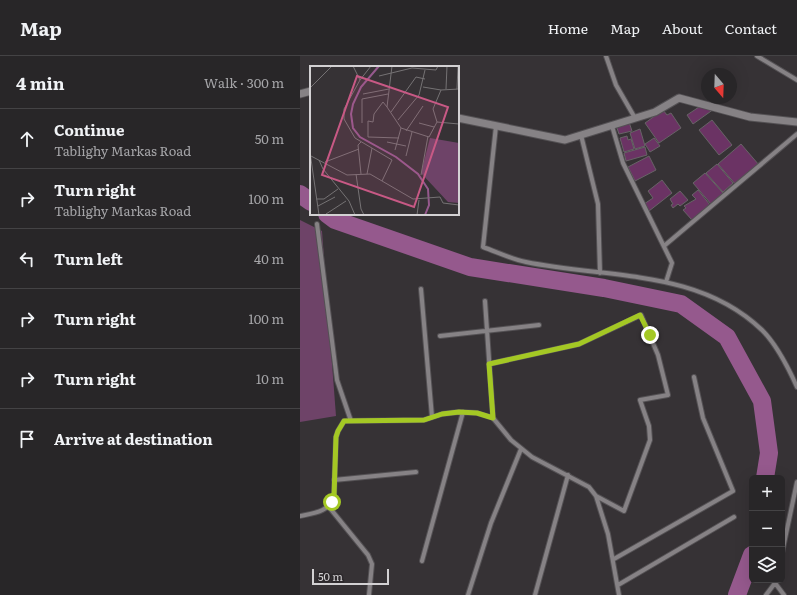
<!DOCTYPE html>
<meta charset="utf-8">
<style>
:root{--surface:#282628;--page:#343234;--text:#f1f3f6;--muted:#a5a5a8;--line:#444345}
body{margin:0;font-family:Literata,serif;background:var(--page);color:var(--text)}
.controls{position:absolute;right:12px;bottom:12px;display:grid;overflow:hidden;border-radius:6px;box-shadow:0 4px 16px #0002}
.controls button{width:36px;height:36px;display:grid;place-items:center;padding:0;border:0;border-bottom:1px solid var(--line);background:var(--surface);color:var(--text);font:20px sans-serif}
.compass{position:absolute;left:401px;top:12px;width:36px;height:36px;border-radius:50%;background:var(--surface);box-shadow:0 4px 16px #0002;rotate:161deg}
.scale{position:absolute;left:12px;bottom:10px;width:77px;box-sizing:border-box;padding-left:4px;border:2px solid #d3d1d3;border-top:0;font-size:11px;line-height:14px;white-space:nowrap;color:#d3d1d3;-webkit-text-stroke:3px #2c282b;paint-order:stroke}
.stop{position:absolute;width:12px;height:12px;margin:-9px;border:3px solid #a4c824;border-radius:50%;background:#fff}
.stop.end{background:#a4c824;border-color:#fff;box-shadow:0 1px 4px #0008}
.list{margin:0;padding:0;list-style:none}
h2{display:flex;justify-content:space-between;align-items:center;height:52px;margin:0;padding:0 16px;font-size:17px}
h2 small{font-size:13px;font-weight:400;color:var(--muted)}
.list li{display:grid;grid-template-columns:26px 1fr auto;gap:12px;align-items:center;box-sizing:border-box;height:60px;padding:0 16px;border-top:1px solid var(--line)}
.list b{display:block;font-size:15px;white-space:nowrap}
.list p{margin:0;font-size:13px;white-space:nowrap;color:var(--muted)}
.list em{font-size:13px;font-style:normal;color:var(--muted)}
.icon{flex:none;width:22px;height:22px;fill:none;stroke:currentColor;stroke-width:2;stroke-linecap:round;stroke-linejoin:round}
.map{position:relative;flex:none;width:497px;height:539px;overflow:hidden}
header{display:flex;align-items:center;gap:24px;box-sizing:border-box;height:56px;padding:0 20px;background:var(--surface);border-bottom:1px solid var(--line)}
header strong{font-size:19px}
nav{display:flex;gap:22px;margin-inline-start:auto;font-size:14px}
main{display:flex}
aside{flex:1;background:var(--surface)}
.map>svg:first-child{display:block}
</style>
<header>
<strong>Map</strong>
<nav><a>Home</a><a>Map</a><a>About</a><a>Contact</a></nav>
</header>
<main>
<aside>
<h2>4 min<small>Walk · 300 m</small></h2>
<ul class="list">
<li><svg class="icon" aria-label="ahead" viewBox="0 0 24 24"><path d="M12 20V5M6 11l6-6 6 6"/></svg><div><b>Continue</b><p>Tablighy Markas Road</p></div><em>50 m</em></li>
<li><svg class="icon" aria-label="right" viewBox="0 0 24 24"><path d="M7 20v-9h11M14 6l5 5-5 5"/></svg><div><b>Turn right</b><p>Tablighy Markas Road</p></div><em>100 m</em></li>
<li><svg class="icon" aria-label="left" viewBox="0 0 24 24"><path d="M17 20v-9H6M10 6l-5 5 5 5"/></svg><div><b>Turn left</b></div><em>40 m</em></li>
<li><svg class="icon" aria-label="right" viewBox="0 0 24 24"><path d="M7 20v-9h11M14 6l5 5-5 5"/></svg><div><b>Turn right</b></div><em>100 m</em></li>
<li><svg class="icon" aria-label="right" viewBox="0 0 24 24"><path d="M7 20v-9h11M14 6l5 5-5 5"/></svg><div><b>Turn right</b></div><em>10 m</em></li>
<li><svg class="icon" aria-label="arrive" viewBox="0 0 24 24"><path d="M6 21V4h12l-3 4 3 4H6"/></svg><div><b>Arrive at destination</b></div></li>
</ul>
</aside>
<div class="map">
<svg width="497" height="539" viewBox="0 0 497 539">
<rect width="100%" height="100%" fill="#363235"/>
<!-- green -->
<path fill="#6e4368" d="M0 164 22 175 36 360 0 366Z"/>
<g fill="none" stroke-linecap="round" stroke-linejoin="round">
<!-- river -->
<path stroke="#95598d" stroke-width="18" d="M0 138 11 146
M27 158 35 164 170 211 304 232 381 248 427 281 462 345 469 397 465 422
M437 539 452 499"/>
</g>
<!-- building -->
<path fill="#6b3364" stroke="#676366" d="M402 49 414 53 393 68 387 59Z
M363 54 367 59 371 57 381 72 359 87 345 67Z
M412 64 432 89 419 99 399 74Z
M329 66 332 75 319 78 316 69Z
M340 73 345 90 335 93 330 77Z
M327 80 328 84 331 83 334 93 324 96 320 82Z
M354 82 360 90 350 96 345 88Z
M441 88 459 109 436 129 418 108Z
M345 91 347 99 326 105 324 97Z
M349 100 356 114 335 125 328 111Z
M417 108 433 127 423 136 406 117Z
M405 117 423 137 411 148 393 127Z
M362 124 372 137 349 155 344 148 353 142 348 135Z
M398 134 410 149 392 164 383 154 386 152 384 150 396 143 392 139Z
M380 135 388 144 380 150 378 148 373 152 371 149 373 148 370 143Z"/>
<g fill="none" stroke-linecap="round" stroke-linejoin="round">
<!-- minor casing -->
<g stroke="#545154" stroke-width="6">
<path id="minor" d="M306 0 316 29 335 62
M457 0 497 24
M196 70 183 191C197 196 211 203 226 206 307 223 397 212 462 274 477 289 488 311 497 331
M312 70 323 107 372 207 366 226
M281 79 298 148 300 217
M17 168 37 324 51 365
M364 190 497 78
M121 233 132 361
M185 245 193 362
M140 280 239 269
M189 308 279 288 341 259 358 299 368 339 340 344 349 370 350 384 324 455 296 440
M34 424 116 416
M29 451 68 499 72 508 69 539
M0 460C15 457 29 456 34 440L36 381 38 375 44 365 124 364 142 358 159 356 177 357 193 362 211 384 232 401 289 431 296 440 308 478 319 539
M482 497 497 426
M314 503 433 435 403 362 394 321
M122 505 163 356
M318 529 434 461
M168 539 191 467 221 393
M235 539 268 419
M466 539 475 527 484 539"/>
</g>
<!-- tertiary casing -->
<g stroke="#545154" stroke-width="9">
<path id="tertiary" d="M0 38 11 35
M158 62 265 84 355 56 379 42 450 61 497 66"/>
</g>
<!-- minor -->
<use href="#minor" stroke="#868285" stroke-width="4"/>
<!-- tertiary -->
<use href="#tertiary" stroke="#868285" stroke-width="7"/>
</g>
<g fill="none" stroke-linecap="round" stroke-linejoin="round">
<!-- route -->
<path stroke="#a4c824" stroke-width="5" d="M32 446 34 440 36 381 38 375 44 365 124 364 142 358 159 356 177 357 193 362 189 308 279 288 340 259 350 279"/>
</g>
<!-- overview -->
<g transform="translate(10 10)">
<rect width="149" height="149" fill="#363235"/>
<path d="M120 72 149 77V137L138 136 111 107Z" fill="#6e4368"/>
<path fill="none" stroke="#95598d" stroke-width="2" d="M69 0 51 21 43 38 41 48 43 62 50 71 86 91 108 108 118 123 119 139 115 149"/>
<path fill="none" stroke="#757274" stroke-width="1" d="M43 0 50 14 61 0M82 0 77 41 91 62 119 71 127 56 149 58M69 10 102 2 126 4 128 0M50 14 34 43V53L45 72 82 94 72 115M113 21 131 24 149 23M0 22 22 0M136 23 137 0M147 23 148 0M53 28 79 23M77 41 73 36 64 48 63 56 58 55V71L89 72M81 46 106 11 115 13M88 54 109 29 115 4M127 56 123 43 131 24M52 57V33L78 28M109 57 124 61M96 65 113 40M51 76 48 79 51 108M77 76 96 80M85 84 91 62M0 86 9 149M1 90 37 109 60 108 103 133 130 131 133 137 149 139M96 90 102 66M9 94 13 103 39 135 45 149M15 96 49 83M46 108 51 143 54 149M57 108 62 82M111 109 118 70M6 133H14L28 123M8 140 25 131M16 148 36 135M107 149 109 134"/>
<path fill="#c85985" fill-opacity="0.15" stroke="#c85985" stroke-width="2" d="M47 10 138 41 104 141 12 109Z"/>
<rect width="149" height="149" fill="none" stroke="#d3d1d3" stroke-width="2"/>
</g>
</svg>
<div class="controls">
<button>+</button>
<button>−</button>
<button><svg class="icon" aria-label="layers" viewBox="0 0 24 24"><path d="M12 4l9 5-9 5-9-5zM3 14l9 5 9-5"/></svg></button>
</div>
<svg class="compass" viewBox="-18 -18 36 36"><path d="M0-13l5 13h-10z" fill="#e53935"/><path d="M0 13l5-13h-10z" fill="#a5a5a8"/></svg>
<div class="scale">50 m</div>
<div class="stop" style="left:32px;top:446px"></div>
<div class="stop end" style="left:350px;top:279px"></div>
</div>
</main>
